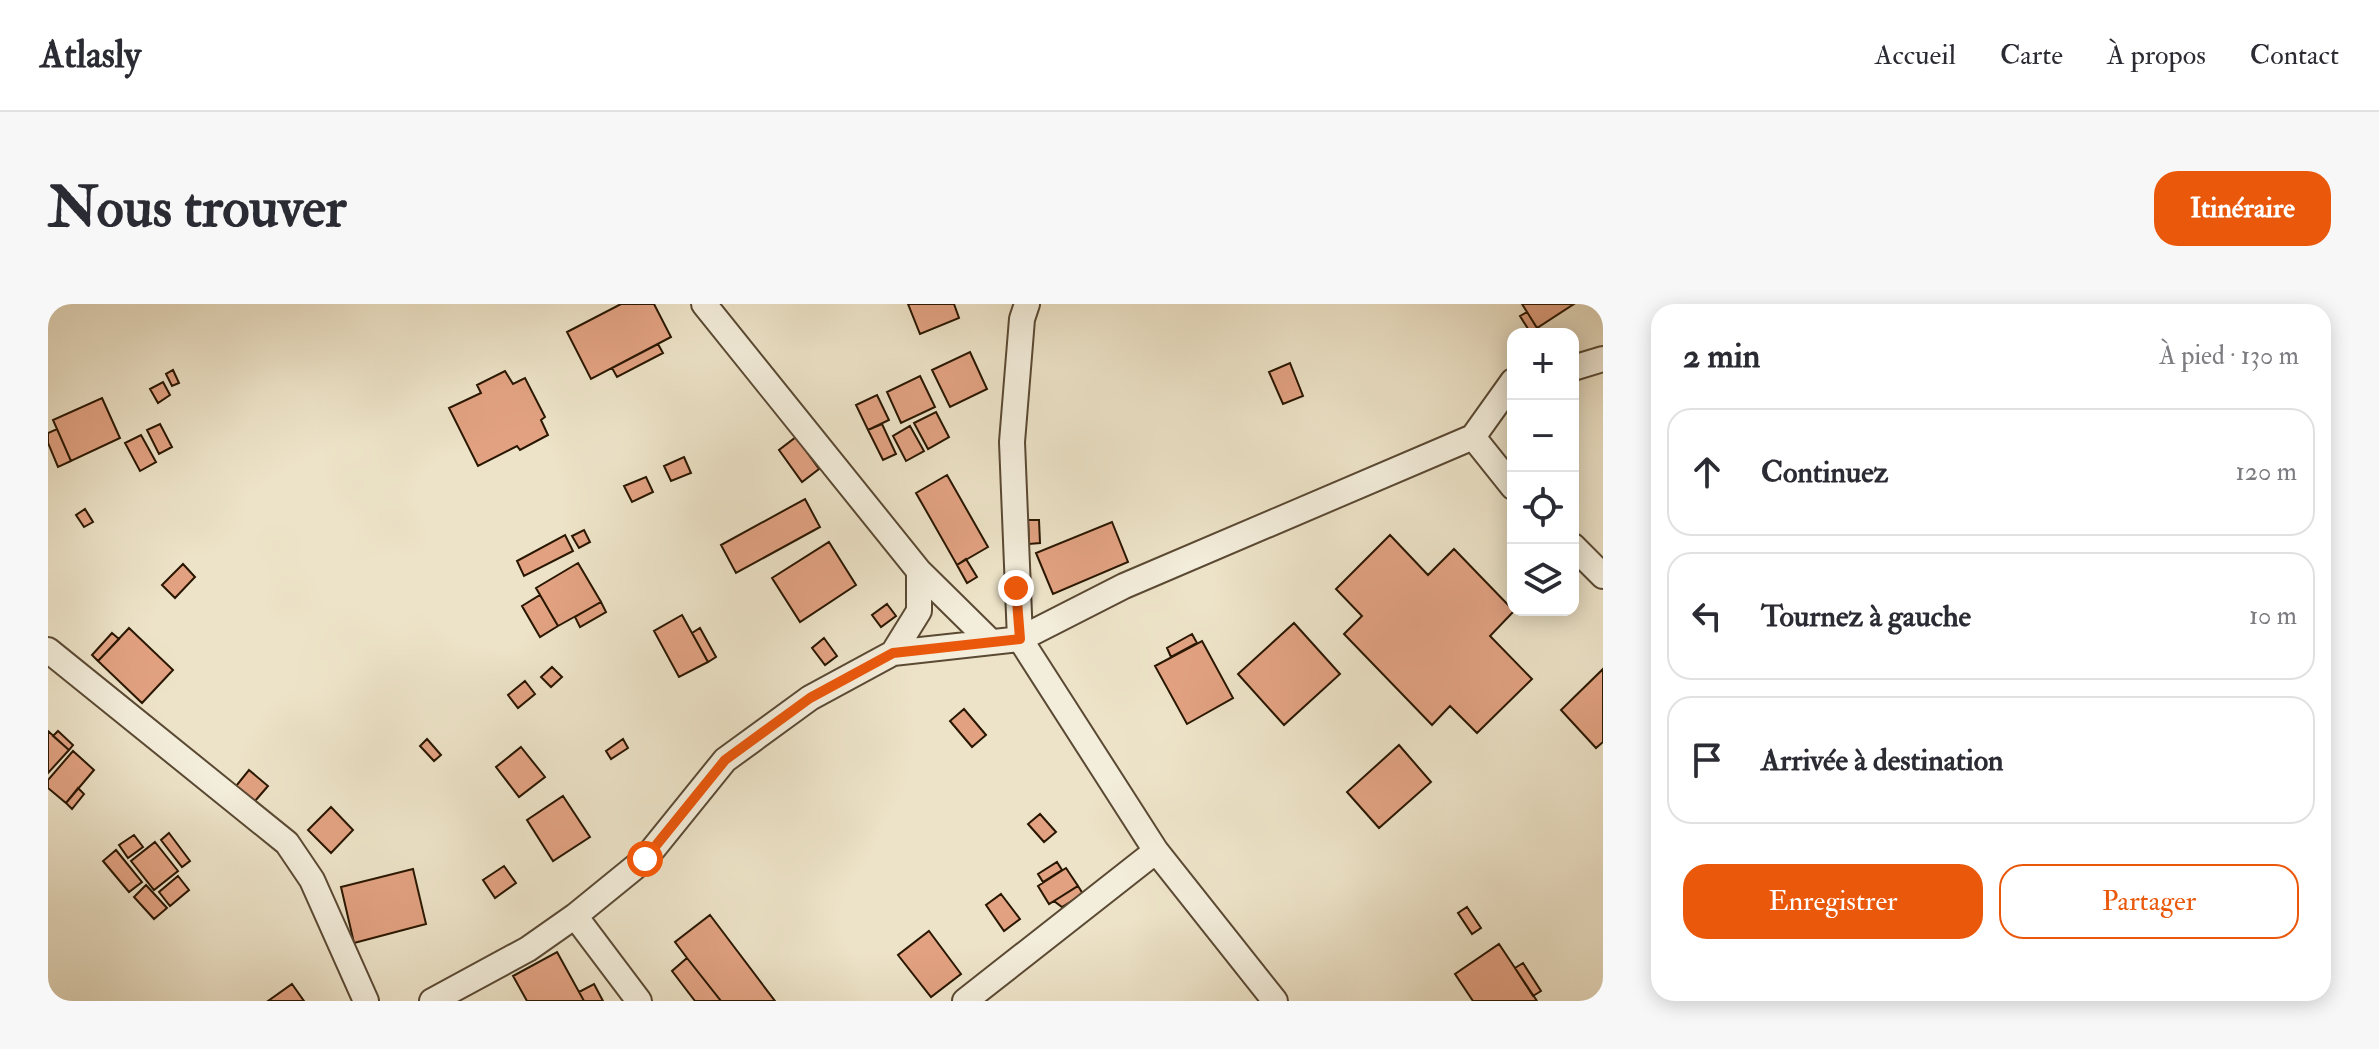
<!DOCTYPE html>
<html lang="fr">
<meta charset="utf-8">
<style>
:root{--surface:#fff;--page:#f7f7f7;--text:#2b2b33;--muted:#7c7c81;--line:#e1e1e2;--accent:#ea580c}
body{margin:0;font-family:"IM FELL Double Pica",serif;background:var(--page);color:var(--text)}
.controls{position:absolute;right:24px;top:24px;display:grid;overflow:hidden;border-radius:16px;box-shadow:0 4px 20px #0003}
.controls button{width:72px;height:72px;display:grid;place-items:center;padding:0;border:0;border-bottom:2px solid var(--line);background:var(--surface);color:var(--text);font:40px sans-serif}
.stop{position:absolute;width:24px;height:24px;margin:-18px;border:6px solid #ea580c;border-radius:50%;background:#fff}
.stop.end{background:#ea580c;border-color:#fff;box-shadow:0 2px 8px #0008}
.list{margin:0;padding:0;list-style:none}
h2{display:flex;justify-content:space-between;align-items:center;height:104px;margin:0;padding:0 32px;font-size:34px}
h2 small{font-size:26px;font-weight:400;color:var(--muted)}
.list li{display:grid;grid-template-columns:52px 1fr auto;gap:24px;align-items:center;box-sizing:border-box;height:128px;margin:0 16px 16px;padding:0 16px;border:2px solid var(--line);border-radius:24px}
.list b{display:block;font-size:30px;white-space:nowrap}
.list em{font-size:26px;font-style:normal;color:var(--muted)}
.actions{display:flex;gap:16px;padding:24px 32px}
.actions a{flex:1;padding:18px 0;border:2px solid var(--accent);border-radius:24px;text-align:center;font-size:28px;color:var(--accent)}
.actions .main{background:var(--accent);color:#fff}
.icon{flex:none;width:44px;height:44px;fill:none;stroke:currentColor;stroke-width:2;stroke-linecap:round;stroke-linejoin:round}
.map{position:relative;flex:none;width:1555px;height:697px;overflow:hidden;border-radius:24px}
header{display:flex;align-items:center;gap:48px;box-sizing:border-box;height:112px;padding:0 40px;background:var(--surface);border-bottom:2px solid var(--line)}
header strong{font-size:38px}
nav{display:flex;gap:44px;margin-inline-start:auto;font-size:28px}
.intro{display:flex;align-items:center;justify-content:space-between;box-sizing:border-box;height:192px;padding:0 48px}
h1{margin:0;font-size:56px}
.button{padding:20px 36px;border-radius:24px;background:var(--accent);color:#fff;font-size:28px;font-weight:700}
main{display:flex;gap:48px;padding:0 48px}
aside{flex:1;background:var(--surface);border-radius:24px;box-shadow:0 4px 20px #0003}
.map>svg:first-child{display:block}
</style>
<header>
<strong>Atlasly</strong>
<nav><a>Accueil</a><a>Carte</a><a>À propos</a><a>Contact</a></nav>
</header>
<div class="intro"><h1>Nous trouver</h1><a class="button">Itinéraire</a></div>
<main>
<div class="map">
<svg width="1555" height="697" viewBox="0 0 1555 697">
<rect width="100%" height="100%" fill="#ede3c8"/>
<filter id="stains"><feTurbulence type="fractalNoise" baseFrequency=".0025" numOctaves="4"/><feColorMatrix values="0 0 0 0 .2 0 0 0 0 .09 0 0 0 0 .02 0 0 0 .5 -.17"/></filter>
<radialGradient id="worn" r=".72"><stop offset=".6" stop-color="#630" stop-opacity="0"/><stop offset="1" stop-color="#630" stop-opacity=".3"/></radialGradient>
<!-- building -->
<path fill="#e2a282" stroke="#291601" stroke-width="2" d="M573 0H606L623 33 543 75 519 28Z
M860 0H906L911 14 872 30Z
M1474 0H1526L1489 24Z
M1479 8 1489 24 1482 28 1472 12Z
M610 40 615 49 569 73 564 64Z
M922 48 939 85 902 103 884 66Z
M1242 59 1255 92 1235 100 1221 68Z
M125 66 131 79 124 82 118 70Z
M457 67 465 80 477 74 497 113 493 116 500 131 472 146 469 142 430 162 401 104 433 89 429 81Z
M872 72 887 103 853 119 839 88Z
M115 78 122 91 110 99 102 85Z
M829 91 841 116 820 126 808 101Z
M54 94 72 134 23 157 5 116Z
M888 108 901 133 880 145 866 119Z
M112 120 124 143 111 150 99 126Z
M834 120 848 150 835 156 820 126Z
M862 122 876 147 858 157 845 132Z
M9 125 23 157 10 163 0 139V129Z
M93 131 108 158 92 167 77 139Z
M748 133 771 165 754 178 731 146Z
M636 153 643 169 623 177 616 162Z
M899 171 940 243 909 261 868 189Z
M598 173 605 188 584 198 576 182Z
M757 195 772 223 688 269 673 241Z
M37 205 45 218 36 223 28 211Z
M980 216H991L992 239 981 240Z
M1064 218 1080 258 1005 290 988 249Z
M536 226 542 238 531 244 524 232Z
M517 231 525 247 476 272 469 257Z
M1342 231 1380 271 1406 245 1466 307 1442 332 1484 375 1429 429 1402 402 1384 421 1296 330 1314 312 1288 285Z
M781 238 808 281 752 318 724 274Z
M918 255 929 273 919 279 909 261Z
M530 259 553 298 510 322 488 284Z
M135 260 147 273 127 294 114 281Z
M492 291 510 322 492 333 474 302Z
M553 298 558 308 532 323 527 313Z
M839 300 848 312 833 323 824 311Z
M634 311 660 358 631 373 606 327Z
M1246 319 1292 370 1236 421 1190 370Z
M81 324 125 366 94 399 50 357Z
M652 324 668 353 660 358 644 329Z
M64 329 71 335 50 357 44 351Z
M1144 330 1149 339 1123 353 1119 344Z
M776 334 789 352 777 361 764 344Z
M1154 337 1185 394 1139 420 1107 362Z
M504 363 514 373 503 383 493 373Z
M1555 365V438L1548 444 1513 406Z
M477 377 487 390 470 404 460 391Z
M916 405 938 431 924 443 902 417Z
M0 427 21 446 0 469Z
M10 427 25 441 21 446 5 432Z
M379 435 393 451 386 457 372 442Z
M575 435 580 444 563 455 558 447Z
M1351 441 1383 478 1331 524 1299 488Z
M473 443 497 473 471 493 448 463Z
M25 447 46 466 18 499 0 484V476Z
M201 466 220 482 207 497 188 482Z
M30 484 36 490 24 505 18 499Z
M515 492 542 533 505 557 479 516Z
M283 503 305 526 283 549 260 526Z
M992 510 1008 528 996 538 980 520Z
M121 529 142 557 134 563 113 536Z
M86 531 95 543 80 554 71 541Z
M107 538 130 567 106 586 83 557Z
M68 546 94 578 81 588 55 557Z
M1009 558 1014 566 995 578 990 570Z
M456 562 468 579 447 594 435 576Z
M1018 564 1030 582 1001 600 990 582Z
M365 565 378 620 306 639 293 583Z
M130 572 141 586 122 602 111 588Z
M98 581 119 604 106 615 86 593Z
M1030 582 1035 590 1014 603 1006 597Z
M953 590 972 615 956 627 938 601Z
M1419 603 1433 624 1424 630 1410 609Z
M662 611 727 697H673L639 654 627 638Z
M881 627 913 670 883 693 850 651Z
M1451 640 1489 697H1425L1407 670Z
M509 648 536 697H479L465 672Z
M639 654 673 697H647L624 667Z
M1475 659 1493 687 1485 692 1467 664Z
M244 680 256 697H220Z
M546 680 555 697H536L531 688Z"/>
<g fill="none" stroke-linecap="round" stroke-linejoin="round">
<!-- street casing -->
<g stroke="#5a4933" stroke-width="28">
<path id="street" d="M656 0 871 267V307L845 349
M979 0 974 15 964 138 972 335 1108 547 1227 697
M1525 64 1555 55
M1425 133 1465 183
M1525 242 1555 272
M871 267 941 336
M0 346 239 539 264 576 318 697
M527 612 591 697
M384 697 480 645 527 612 597 555 677 456 762 394 845 349 972 335 1076 282 1425 133 1465 77
M917 697 1108 547"/>
</g>
<!-- street -->
<use href="#street" stroke="#f3eddb" stroke-width="24"/>
</g>
<g fill="none" stroke-linecap="round" stroke-linejoin="round">
<!-- route -->
<path stroke="#ea580c" stroke-width="10" d="M597 555 677 456 762 394 845 349 972 335 968 284"/>
</g>
<rect width="100%" height="100%" filter="url(#stains)"/>
<rect width="100%" height="100%" fill="url(#worn)"/>
</svg>
<div class="controls">
<button>+</button>
<button>−</button>
<button><svg class="icon" aria-label="locate" viewBox="0 0 24 24"><circle cx="12" cy="12" r="6"/><path d="M12 2v4M12 18v4M2 12h4M18 12h4"/></svg></button>
<button><svg class="icon" aria-label="layers" viewBox="0 0 24 24"><path d="M12 4l9 5-9 5-9-5zM3 14l9 5 9-5"/></svg></button>
</div>
<div class="stop" style="left:597px;top:555px"></div>
<div class="stop end" style="left:968px;top:284px"></div>
</div>
<aside>
<h2>2 min<small>À pied · 130 m</small></h2>
<ul class="list">
<li><svg class="icon" aria-label="ahead" viewBox="0 0 24 24"><path d="M12 20V5M6 11l6-6 6 6"/></svg><div><b>Continuez</b></div><em>120 m</em></li>
<li><svg class="icon" aria-label="left" viewBox="0 0 24 24"><path d="M17 20v-9H6M10 6l-5 5 5 5"/></svg><div><b>Tournez à gauche</b></div><em>10 m</em></li>
<li><svg class="icon" aria-label="arrive" viewBox="0 0 24 24"><path d="M6 21V4h12l-3 4 3 4H6"/></svg><div><b>Arrivée à destination</b></div></li>
</ul>
<div class="actions"><a class="main">Enregistrer</a><a>Partager</a></div>
</aside>
</main>
